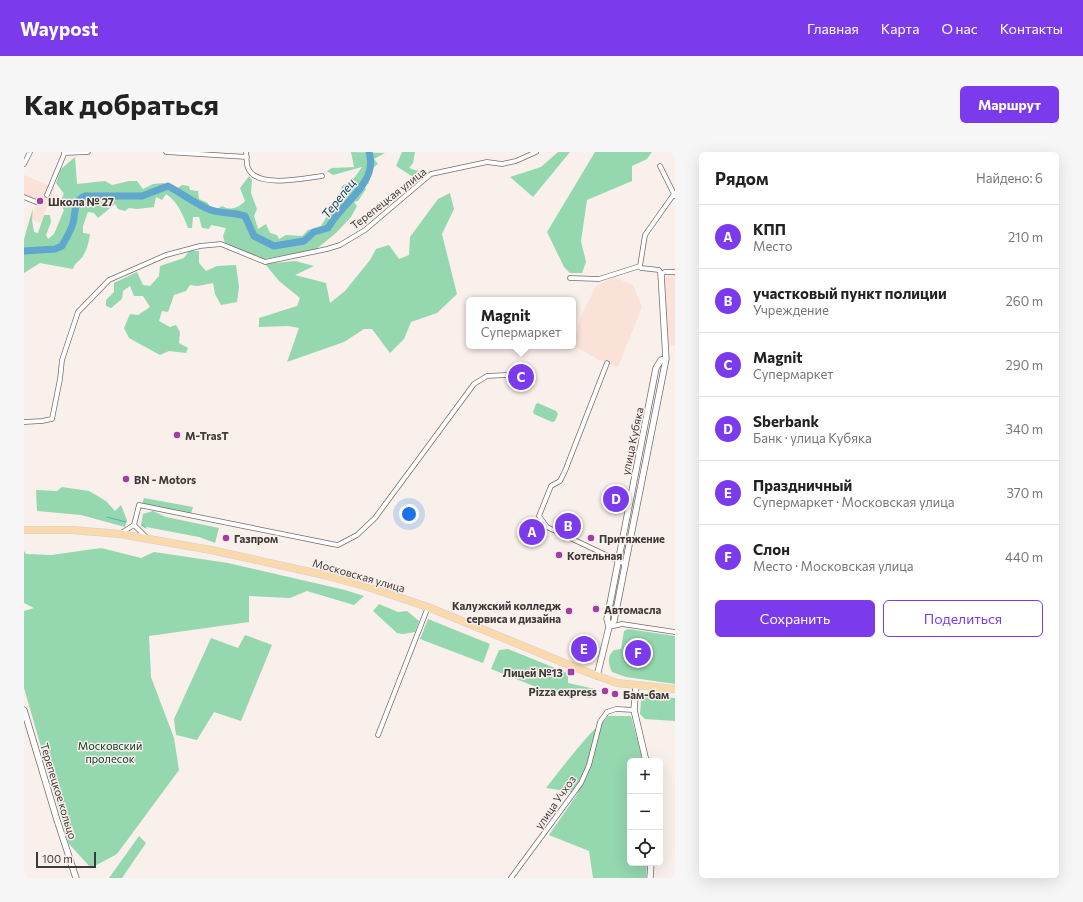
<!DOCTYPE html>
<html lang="ru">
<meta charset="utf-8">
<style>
:root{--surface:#fff;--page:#f6f6f6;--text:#222;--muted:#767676;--line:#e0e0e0;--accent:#7c3aed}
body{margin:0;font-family:Commissioner,sans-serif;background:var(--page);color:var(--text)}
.controls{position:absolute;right:12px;bottom:12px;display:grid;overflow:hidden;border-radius:6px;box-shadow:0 4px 16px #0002}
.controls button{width:36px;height:36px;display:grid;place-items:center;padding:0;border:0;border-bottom:1px solid var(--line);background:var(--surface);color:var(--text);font:20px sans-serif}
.scale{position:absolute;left:12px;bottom:10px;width:60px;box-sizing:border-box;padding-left:4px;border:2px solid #3e3a39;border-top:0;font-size:11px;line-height:14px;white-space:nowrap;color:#3e3a39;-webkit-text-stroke:3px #f9efeb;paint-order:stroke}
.you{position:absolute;left:385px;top:362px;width:14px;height:14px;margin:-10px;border:3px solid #fff;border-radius:50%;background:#1a73e8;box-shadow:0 0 0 6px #1a73e833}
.badge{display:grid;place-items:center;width:26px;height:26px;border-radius:50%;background:var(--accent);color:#fff;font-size:13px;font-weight:700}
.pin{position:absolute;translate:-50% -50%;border:2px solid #fff;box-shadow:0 1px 4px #0006}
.popup{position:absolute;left:442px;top:145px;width:110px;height:52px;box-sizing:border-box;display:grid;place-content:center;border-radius:6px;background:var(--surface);filter:drop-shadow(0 1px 3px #0005);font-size:13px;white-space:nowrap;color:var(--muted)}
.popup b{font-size:15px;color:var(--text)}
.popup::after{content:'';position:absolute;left:50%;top:100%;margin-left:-8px;border:8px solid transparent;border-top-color:var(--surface)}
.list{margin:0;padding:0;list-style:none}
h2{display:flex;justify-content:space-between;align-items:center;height:52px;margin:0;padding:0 16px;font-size:17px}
h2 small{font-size:13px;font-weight:400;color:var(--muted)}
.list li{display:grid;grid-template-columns:26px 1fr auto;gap:12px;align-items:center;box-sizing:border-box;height:64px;padding:0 16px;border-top:1px solid var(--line)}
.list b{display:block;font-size:15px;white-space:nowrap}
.list p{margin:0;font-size:13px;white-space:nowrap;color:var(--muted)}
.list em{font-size:13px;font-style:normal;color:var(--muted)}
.actions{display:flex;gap:8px;padding:12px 16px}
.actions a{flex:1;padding:9px 0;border:1px solid var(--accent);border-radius:6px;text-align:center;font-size:14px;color:var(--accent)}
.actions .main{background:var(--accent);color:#fff}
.icon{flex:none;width:22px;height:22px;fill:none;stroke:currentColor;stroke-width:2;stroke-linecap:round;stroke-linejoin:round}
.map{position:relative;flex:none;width:651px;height:726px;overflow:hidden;border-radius:6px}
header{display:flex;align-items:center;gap:24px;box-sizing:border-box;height:56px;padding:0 20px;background:var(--accent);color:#fff}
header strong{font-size:19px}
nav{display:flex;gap:22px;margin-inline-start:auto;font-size:14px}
.intro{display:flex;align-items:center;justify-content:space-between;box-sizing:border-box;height:96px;padding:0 24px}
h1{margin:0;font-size:28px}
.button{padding:10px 18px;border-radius:6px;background:var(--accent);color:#fff;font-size:14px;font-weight:700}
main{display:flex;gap:24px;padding:0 24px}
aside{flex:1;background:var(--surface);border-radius:6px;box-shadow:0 4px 16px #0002}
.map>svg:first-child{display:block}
</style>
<header>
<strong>Waypost</strong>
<nav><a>Главная</a><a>Карта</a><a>О нас</a><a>Контакты</a></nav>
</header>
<div class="intro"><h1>Как добраться</h1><a class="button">Маршрут</a></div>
<main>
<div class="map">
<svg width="651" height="726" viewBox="0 0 651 726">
<rect width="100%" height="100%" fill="#f9efeb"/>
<!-- education -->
<path fill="#fae2d9" d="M0 23 31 36 16 71 7 67 13 52 0 46Z
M651 123V194L645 193 639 129 643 124Z
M590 125 609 133 618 155 594 215 575 208 549 193 557 164 572 134Z"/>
<!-- green -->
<path fill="#95d7ae" d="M327 0 361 1 350 7 354 12 341 22 345 32 337 30 342 37 334 49 330 50 333 54 327 65 312 81 291 98 240 107 201 91 199 84 202 76 187 73 185 77 178 76 175 65H169L168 76H164C159 63 154 50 142 42L138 48 132 45 130 55 113 57 105 56 101 59 94 57 91 52 74 66 70 61 64 60 59 74V81L66 82C65 89 63 98 59 104 55 110 51 110 49 117L16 111 0 121V87L9 56 8 68 10 80 14 81 20 63H26L27 70 22 83 24 87 30 82 40 58 35 51 40 42 32 31 37 17 51 5 53 32 81 29 88 33 105 29H113L119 37 129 32 140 31 138 38 144 37 149 39 158 33 165 34 166 38 174 39 175 47 184 51 185 54 193 57 198 54C207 59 214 56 221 49L216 36 225 24 228 28 227 41 233 57 230 64 234 77 242 72 246 81 253 83 255 87 262 83 278 84 284 78 297 74 306 59 317 49 321 41 317 35 321 32H326L338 15 309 23 303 19 308 16 330 15Z
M378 0H391L389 11 385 16 394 19 400 18 405 22 397 30 372 14Z
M534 0H546L509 45 486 25 517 15Z
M571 0H628L623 7 608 14V29L563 48 557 89 562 110 558 121H546L540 115 523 80Z
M426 41 430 57 418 82 433 142 413 161 387 170 380 187 366 201 348 177H340L320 190 263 210 275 176 264 174 235 175V166L273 154 276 146 255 129 241 112 271 109 290 114 271 123 302 131 306 151 321 139 346 108 352 97 365 93 375 107 385 103 386 85 414 47Z
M165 99H175V111L182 119 193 114 212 113 215 135 213 150 197 153 191 142 189 131 174 134 166 133 162 139 150 143 144 160 138 159 135 169 146 175 152 173 156 180 155 191 164 196 162 201 145 199 136 203 105 186 100 176 106 162 114 163 126 155 119 144H110L106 134 99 139 98 147 87 156 82 154V148L90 140V131L113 120 119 133 126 134 135 124 136 114 160 106Z
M514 251 532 259 534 262 531 269 528 270 510 262 509 260 512 252Z
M38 335 65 339 82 349 91 359 97 353 103 368 101 375 57 363 13 359 12 338 33 339Z
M120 346 169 355 167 362 118 352Z
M129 359 142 365 195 376 191 391 175 385 117 374 119 362Z
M77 396 117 406 130 400 204 411 321 438 340 444 330 453 283 439 266 446 225 444V470L125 484 127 525 150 586 155 618 93 702 67 716 45 692 0 536V459L10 456 0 451V399L2 402 27 403Z
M355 452 374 460 383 459 395 469 391 480 379 482 373 481 349 459Z
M404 467 466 492 459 511 396 487Z
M604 477 651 484V532L602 525 588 520C584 512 583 504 590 498L597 497 600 479Z
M221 483 248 493 217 569 190 560 173 588 152 583 150 567 187 486 214 496Z
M484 497 541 520 544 523V531L571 537 573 542 570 545 565 546 552 543 537 545 467 517 475 498Z
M622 544 651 546V569L621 567 616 562 617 550Z
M584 564H607L619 609H606V711H623L622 726H569L565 699 525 683 554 641 522 636C536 618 550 600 565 583 572 575 579 572 584 564Z
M115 684 122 691 98 726H85Z"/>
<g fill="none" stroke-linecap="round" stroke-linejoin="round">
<!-- stream -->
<path stroke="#5fa7cc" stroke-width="1" d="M83 365 102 370
M118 373 122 376"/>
<!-- river -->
<path stroke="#5fa7cc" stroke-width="7" d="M0 99 31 97 38 94C42 86 47 79 49 71 52 60 49 49 61 44H118L144 34C157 41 169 50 182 56 195 63 208 59 221 64L230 84 250 94 280 89 290 80 304 76C317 51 355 31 345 0"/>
<!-- minor casing -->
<g stroke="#766d69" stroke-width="5.5">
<path id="minor" d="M142 0 223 5
M222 0C223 5 222 11 224 16 232 37 281 26 298 24
M40 1 64 0
M0 12 6 0
M636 14 650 42
M23 43 41 0
M0 45 12 50
M616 114 621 83 650 42 651 44
M546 126 575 127 616 114 617 116 635 118 637 122 641 120H651
M583 211 541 319 536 329 527 334 515 364 523 375 601 412
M0 270 18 269 28 267 36 227 38 208 54 160 85 128 142 103 176 94 197 92 241 110 303 97 316 93 341 78 407 22 463 10 478 12 492 9 512 0
M97 381 110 373
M122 385 110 373 115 353 308 392 314 393 333 383 351 366 450 232 463 224 482 223
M585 475 598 472 651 480
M354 583 404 455
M487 726 557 631 565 613 576 570 583 560 592 557 610 558"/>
</g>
<!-- tertiary casing -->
<g stroke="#766d69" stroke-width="7">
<path id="tertiary" d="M585 475 590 469 642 207 637 122
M573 524 585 475 583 467 632 216 637 208 642 207
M612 533 610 558 622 609
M0 558 33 668 52 726
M626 726 627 711"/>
</g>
<!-- primary casing -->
<g stroke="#d1d0cf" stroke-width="8">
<path id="primary" d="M0 378H48L96 382 187 398 300 423 344 435 404 455 555 517 593 531 651 537"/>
</g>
<!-- minor -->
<use href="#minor" stroke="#fff" stroke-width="4"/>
<!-- tertiary -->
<use href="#tertiary" stroke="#fff" stroke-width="5.5"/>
<!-- primary -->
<use href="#primary" stroke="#fad9ad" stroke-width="7"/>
</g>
<!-- markers -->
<g fill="#a13ca2" stroke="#f9efeb" stroke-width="1.5">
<circle cx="16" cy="49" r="4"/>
<circle cx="153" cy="283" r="4"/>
<circle cx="102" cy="327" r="4"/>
<circle cx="202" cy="386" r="4"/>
<circle cx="567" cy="386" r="4"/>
<circle cx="535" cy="403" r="4"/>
<circle cx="572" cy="457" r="4"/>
<circle cx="545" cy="459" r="4"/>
<rect x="543" y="516" width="8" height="8" rx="2"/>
<circle cx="581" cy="539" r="4"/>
<circle cx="591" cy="542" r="4"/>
</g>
<g text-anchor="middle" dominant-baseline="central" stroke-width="3" stroke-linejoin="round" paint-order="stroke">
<!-- street labels -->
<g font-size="11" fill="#3e3a39" stroke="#f9efeb">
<text transform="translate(364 46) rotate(-38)">Терепецкая улица</text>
<text transform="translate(608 289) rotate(-78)">улица Кубяка</text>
<text transform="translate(335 423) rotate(16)">Московская улица</text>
<text transform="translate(35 639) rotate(73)">Терепецкое кольцо</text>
<text transform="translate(531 650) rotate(-55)">улица Учхоз</text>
</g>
<!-- poi labels -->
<g font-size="11" font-weight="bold" fill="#3e3a39" stroke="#f9efeb" text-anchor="start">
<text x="24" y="49">Школа № 27</text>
<text x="161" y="283">M-TrasT</text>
<text x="110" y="327">BN - Motors</text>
<text x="210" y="386">Газпром</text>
<text x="575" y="386">Притяжение</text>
<text x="543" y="403">Котельная</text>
<text x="537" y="453" text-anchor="end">Калужский колледж<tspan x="537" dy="13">сервиса и дизайна</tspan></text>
<text x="580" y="457">Автомасла</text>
<text x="539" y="520" text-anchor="end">Лицей №13</text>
<text x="573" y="539" text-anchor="end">Pizza express</text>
<text x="599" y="542">Бам-бам</text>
</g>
<!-- park labels -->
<g font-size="11" fill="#033b21" stroke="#f9efeb">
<text x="86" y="593">Московский<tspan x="86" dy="13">пролесок</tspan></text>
</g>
<!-- water labels -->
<g font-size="12" font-style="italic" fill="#06455f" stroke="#f9efeb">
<text transform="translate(314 46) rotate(-52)">Терепец</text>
</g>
</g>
</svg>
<div class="controls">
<button>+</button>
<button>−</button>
<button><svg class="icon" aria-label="locate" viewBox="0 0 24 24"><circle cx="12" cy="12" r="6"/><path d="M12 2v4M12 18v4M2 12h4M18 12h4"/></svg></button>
</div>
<div class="scale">100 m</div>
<div class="you"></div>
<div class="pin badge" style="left:508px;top:380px">A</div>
<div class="pin badge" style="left:544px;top:374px">B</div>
<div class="pin badge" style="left:497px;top:225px">C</div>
<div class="popup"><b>Magnit</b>Супермаркет</div>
<div class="pin badge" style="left:592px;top:347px">D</div>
<div class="pin badge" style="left:560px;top:497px">E</div>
<div class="pin badge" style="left:614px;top:501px">F</div>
</div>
<aside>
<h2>Рядом<small>Найдено: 6</small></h2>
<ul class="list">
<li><span class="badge">A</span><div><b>КПП</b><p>Место</p></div><em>210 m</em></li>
<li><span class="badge">B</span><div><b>участковый пункт полиции</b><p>Учреждение</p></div><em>260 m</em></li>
<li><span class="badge">C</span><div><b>Magnit</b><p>Супермаркет</p></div><em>290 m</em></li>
<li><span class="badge">D</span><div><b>Sberbank</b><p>Банк · улица Кубяка</p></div><em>340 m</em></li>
<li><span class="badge">E</span><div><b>Праздничный</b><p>Супермаркет · Московская улица</p></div><em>370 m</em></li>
<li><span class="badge">F</span><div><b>Слон</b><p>Место · Московская улица</p></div><em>440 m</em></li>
</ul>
<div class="actions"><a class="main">Сохранить</a><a>Поделиться</a></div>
</aside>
</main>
